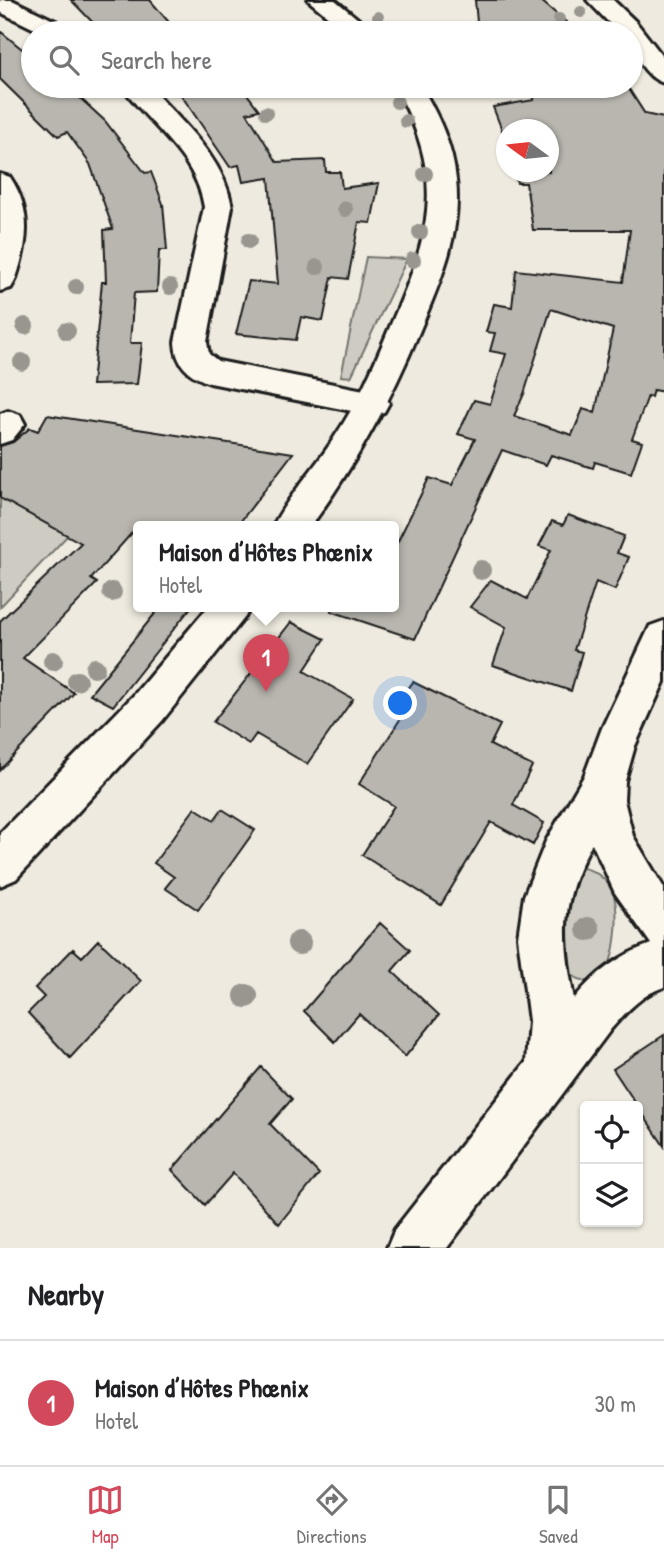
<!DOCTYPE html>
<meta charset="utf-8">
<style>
:root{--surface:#fff;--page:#f6f6f6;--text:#202124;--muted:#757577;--line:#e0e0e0;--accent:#d1495b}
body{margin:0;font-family:"Patrick Hand",sans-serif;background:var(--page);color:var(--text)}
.controls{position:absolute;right:21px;bottom:21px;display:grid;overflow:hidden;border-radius:7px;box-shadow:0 2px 5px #0004}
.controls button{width:63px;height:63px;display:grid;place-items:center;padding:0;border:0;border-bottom:2px solid var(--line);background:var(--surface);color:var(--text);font:35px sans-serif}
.compass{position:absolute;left:496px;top:119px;width:63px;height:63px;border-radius:50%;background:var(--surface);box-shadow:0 2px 5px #0004;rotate:285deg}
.you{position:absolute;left:401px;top:704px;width:24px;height:24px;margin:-18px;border:5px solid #fff;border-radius:50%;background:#1a73e8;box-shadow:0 0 0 10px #1a73e833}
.badge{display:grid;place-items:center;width:46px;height:46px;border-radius:50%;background:var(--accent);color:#fff;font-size:23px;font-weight:700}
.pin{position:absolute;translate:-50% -58px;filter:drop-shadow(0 2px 4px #0008)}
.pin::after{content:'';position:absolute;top:37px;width:24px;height:21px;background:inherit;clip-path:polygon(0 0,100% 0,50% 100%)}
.popup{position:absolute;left:133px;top:521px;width:266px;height:91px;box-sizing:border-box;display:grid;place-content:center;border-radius:7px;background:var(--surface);filter:drop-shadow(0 2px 5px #0005);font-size:23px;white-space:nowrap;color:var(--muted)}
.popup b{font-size:26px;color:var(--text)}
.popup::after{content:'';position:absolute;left:50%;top:100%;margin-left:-14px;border:14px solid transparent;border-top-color:var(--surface)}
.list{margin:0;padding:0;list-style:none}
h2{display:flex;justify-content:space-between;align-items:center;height:91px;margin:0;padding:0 28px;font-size:30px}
h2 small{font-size:23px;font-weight:400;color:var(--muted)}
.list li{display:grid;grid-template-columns:46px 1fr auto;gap:21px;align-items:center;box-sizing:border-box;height:126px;padding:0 28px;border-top:2px solid var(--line)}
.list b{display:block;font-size:26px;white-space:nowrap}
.list p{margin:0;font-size:23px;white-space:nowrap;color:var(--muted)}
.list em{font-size:23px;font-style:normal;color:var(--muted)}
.icon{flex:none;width:38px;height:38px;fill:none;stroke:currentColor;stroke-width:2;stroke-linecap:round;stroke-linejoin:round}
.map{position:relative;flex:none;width:664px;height:1248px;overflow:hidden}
.search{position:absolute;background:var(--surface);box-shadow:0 2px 5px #0004;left:21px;right:21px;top:21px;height:77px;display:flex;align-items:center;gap:18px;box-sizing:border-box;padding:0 24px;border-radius:38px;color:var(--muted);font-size:26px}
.sheet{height:217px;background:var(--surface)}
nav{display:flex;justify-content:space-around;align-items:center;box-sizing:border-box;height:98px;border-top:2px solid var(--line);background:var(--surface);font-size:19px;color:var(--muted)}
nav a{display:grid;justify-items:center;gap:4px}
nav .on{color:var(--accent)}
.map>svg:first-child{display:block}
</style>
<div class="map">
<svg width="664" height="1248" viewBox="0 0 664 1248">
<rect width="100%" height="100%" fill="#eeeadf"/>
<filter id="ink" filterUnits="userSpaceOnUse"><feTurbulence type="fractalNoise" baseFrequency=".0143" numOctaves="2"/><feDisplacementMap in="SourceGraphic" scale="14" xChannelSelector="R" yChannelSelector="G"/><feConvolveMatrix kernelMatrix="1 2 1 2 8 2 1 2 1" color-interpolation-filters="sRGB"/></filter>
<g filter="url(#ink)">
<!-- green -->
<path fill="#ceccc2" stroke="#75746f" stroke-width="2" d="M366 257 407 259 351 377 341 376Z
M0 498 68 535 0 607Z
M584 868C598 872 609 881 614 896 619 915 617 966 599 978 592 983 586 981 579 979 563 974 557 937 559 922 561 905 569 887 574 870Z"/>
<!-- building -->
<path fill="#b9b6af" stroke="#1c1c1c" stroke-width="2" fill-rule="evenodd" d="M71 0H150L173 27 151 33H103Z
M475 0H540L579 33H478Z
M0 31 33 58V86H67L105 121 145 173 151 172 156 185 163 204 167 250H159L157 292 134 293 130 343H142L137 384 92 385 102 282H106L104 230 113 229 90 164 67 132 58 136 0 79Z
M175 86H241L259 110 247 113 277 162 325 160 326 172H340L342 188 379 183 371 223 359 222 348 279 332 277 323 321 301 317 296 340 236 334 249 281 278 284 269 178 243 182 239 165 230 167Z
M534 86H627L645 114 664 118V392L653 390 651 397 648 396 632 439 642 442 631 473 595 462 593 468 551 455 546 465 502 450 415 639 331 611 332 606H394V549L429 478 452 485 475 439 458 434 474 400 490 404 506 354 490 351 495 333 486 332 494 304 512 307 516 270 623 282 630 230H533L526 183H517L515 172H549V130H507V143L493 107 534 100ZM551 309 613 329 595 413 583 409 572 435 514 416 524 394Z
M47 415 293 453 237 526H138L91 579 97 583 23 658 74 693 0 770V621L81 543 0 498V446L13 442 30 428 38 431Z
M568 515 624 536 617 553 629 557 615 590 596 582 574 650 582 652 571 691 493 665 506 627 470 607 491 580 527 599 551 550 539 546 552 521 563 525Z
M161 606H192L113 706 90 694Z
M291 622 325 639 304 671 353 699 307 764 256 734 249 744 213 722Z
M413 682 500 725 490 745 532 766 513 805 544 823 533 845 491 822 441 905 362 855 394 806 359 784 406 710 396 705Z
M195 808 214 820 222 809 255 830 198 910 165 888 174 877 154 863Z
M380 923 410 950 392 971 439 1015 405 1057 359 1014 335 1042 304 1011Z
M98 940 141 981 70 1058 28 1013 44 997 35 988 73 949 82 957Z
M664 1035V1146L613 1069Z
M261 1067 292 1099 270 1124 319 1174 279 1224 233 1173 205 1205 172 1170Z"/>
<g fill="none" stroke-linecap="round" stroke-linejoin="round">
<!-- minor casing -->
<g stroke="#1c1c1c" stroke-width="6">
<path id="minor" d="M0 0H12L70 28 73 33H43L0 12Z
M587 0H613L636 22 664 58V83C645 78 631 51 631 33H619Z
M122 86H149C181 122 224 157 232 207L207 342 209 354 218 361 384 394 389 403 384 412 372 415 210 383C189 376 176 365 175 342L204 207C196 155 150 127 122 86Z
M0 174 10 177C33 212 28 243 15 281L11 288 0 291Z
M8 411 20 415 25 424 12 440 0 444V414Z
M664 621V682L635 746 625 781 624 800 633 836 664 888V987C642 994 626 1012 611 1029L447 1248H387L395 1229 526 1062 529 1021 518 937 524 896 546 841 584 776 602 728 650 626ZM592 843 615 893 651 944C619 955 595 973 574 999 562 937 560 900 592 843Z"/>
</g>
<!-- major casing -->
<g stroke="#1c1c1c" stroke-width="6">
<path id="major" d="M308 0H335L375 33H348Z
M395 86H421C438 115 453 146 456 180 462 234 440 282 420 330 390 402 357 462 311 526H273C289 495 315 468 334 438 357 404 373 367 389 329 430 235 448 181 395 86Z
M209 606H251L245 617 162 721 16 879 0 886V833L134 695Z"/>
</g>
<!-- minor -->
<use href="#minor" fill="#fbf7ec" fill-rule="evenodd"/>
<!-- major -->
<use href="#major" fill="#fbf7ec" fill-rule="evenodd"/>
</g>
<!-- trees -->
<g fill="#98968f">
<circle cx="581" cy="12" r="6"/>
<circle cx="378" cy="17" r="6"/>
<circle cx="559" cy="19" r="6"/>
<circle cx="397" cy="102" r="7"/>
<circle cx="266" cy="113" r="7"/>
<circle cx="406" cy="121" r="7"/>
<circle cx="425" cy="174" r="8"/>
<circle cx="345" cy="209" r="8"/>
<circle cx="420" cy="232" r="8"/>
<circle cx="249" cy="241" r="8"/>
<circle cx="413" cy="260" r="8"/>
<circle cx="317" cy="267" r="8"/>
<circle cx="76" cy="287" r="8"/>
<circle cx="170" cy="287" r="8"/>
<circle cx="25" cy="326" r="9"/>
<circle cx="67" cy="331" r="9"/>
<circle cx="22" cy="362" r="9"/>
<circle cx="481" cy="570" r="10"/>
<circle cx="112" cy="592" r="10"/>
<circle cx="53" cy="661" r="10"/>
<circle cx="95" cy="668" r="10"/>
<circle cx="77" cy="681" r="10"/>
<circle cx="588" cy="929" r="12"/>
<circle cx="299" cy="943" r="12"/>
<circle cx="246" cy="996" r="12"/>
</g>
</g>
</svg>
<div class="controls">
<button><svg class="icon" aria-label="locate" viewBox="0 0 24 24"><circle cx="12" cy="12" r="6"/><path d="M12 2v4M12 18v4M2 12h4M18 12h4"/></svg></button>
<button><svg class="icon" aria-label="layers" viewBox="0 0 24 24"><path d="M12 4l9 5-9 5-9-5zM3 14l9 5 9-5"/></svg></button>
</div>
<svg class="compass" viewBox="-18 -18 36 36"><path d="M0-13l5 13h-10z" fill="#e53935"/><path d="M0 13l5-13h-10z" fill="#757577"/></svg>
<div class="you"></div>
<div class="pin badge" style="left:266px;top:692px">1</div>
<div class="popup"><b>Maison d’Hôtes Phœnix</b>Hotel</div>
<div class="search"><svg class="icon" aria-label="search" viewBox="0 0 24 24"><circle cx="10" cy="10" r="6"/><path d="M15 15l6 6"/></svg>Search here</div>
</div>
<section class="sheet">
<h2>Nearby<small></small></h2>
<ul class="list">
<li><span class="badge">1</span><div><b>Maison d’Hôtes Phœnix</b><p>Hotel</p></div><em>30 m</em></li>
</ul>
</section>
<nav>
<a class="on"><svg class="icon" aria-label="map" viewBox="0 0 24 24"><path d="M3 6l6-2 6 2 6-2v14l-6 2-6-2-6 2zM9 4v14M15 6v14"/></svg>Map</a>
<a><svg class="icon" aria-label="directions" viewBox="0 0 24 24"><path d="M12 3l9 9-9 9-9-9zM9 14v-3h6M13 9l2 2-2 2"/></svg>Directions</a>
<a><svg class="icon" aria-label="saved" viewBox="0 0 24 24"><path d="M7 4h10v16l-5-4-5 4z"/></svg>Saved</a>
</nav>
